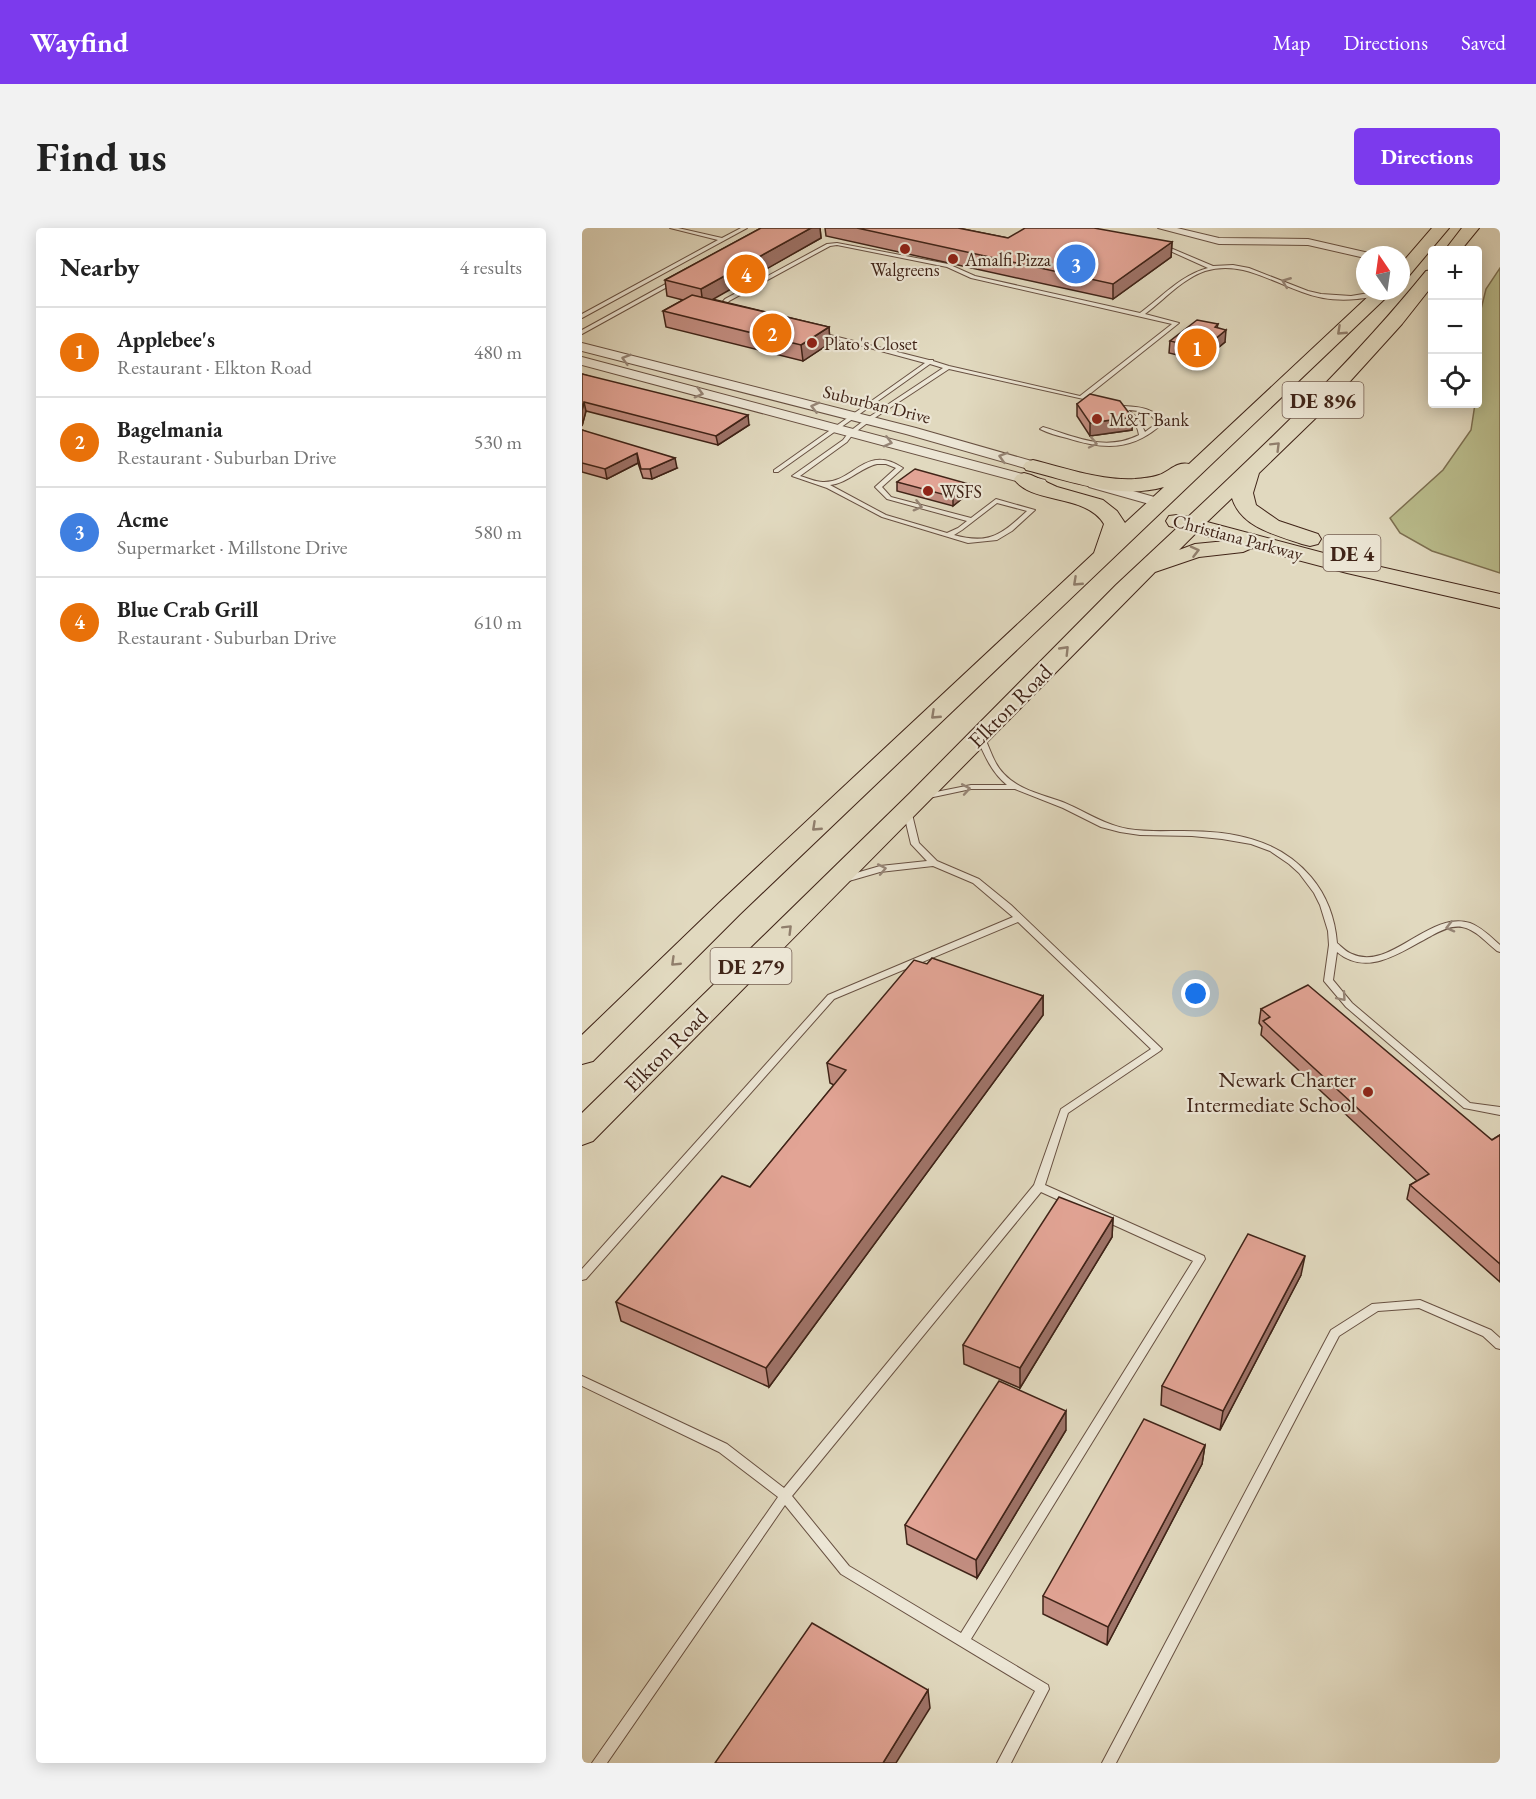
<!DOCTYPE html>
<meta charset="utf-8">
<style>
:root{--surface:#fff;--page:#f2f2f2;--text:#222;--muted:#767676;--line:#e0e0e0;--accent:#7c3aed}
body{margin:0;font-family:"EB Garamond",serif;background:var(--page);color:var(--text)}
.controls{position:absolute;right:18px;top:18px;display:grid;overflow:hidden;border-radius:6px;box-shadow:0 3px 15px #0003}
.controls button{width:54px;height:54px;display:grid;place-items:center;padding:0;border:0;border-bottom:2px solid var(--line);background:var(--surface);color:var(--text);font:30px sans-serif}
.compass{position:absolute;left:774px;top:18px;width:54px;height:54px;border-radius:50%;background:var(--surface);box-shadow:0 3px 15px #0003;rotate:347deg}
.you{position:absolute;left:614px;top:766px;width:21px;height:21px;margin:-15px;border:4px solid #fff;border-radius:50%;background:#1a73e8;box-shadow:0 0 0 9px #1a73e833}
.badge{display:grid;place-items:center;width:39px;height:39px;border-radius:50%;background:var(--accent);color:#fff;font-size:20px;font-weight:700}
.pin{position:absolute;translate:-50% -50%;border:3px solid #fff;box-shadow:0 2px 6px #0006}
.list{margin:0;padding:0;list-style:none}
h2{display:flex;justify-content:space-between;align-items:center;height:78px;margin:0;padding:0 24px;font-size:26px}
h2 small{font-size:20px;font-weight:400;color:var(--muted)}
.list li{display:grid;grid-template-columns:39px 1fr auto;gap:18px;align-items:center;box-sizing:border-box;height:90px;padding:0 24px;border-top:2px solid var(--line)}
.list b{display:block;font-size:22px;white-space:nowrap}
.list p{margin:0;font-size:20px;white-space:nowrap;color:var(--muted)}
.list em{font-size:20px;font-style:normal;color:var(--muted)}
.icon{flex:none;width:33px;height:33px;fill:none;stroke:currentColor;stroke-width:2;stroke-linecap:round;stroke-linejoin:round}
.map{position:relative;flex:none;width:918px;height:1535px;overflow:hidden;border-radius:6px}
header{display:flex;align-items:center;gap:36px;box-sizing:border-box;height:84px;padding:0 30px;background:var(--accent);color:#fff}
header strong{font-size:28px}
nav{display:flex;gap:33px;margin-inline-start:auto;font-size:21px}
.intro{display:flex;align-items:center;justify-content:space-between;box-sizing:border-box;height:144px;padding:0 36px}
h1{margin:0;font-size:42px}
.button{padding:15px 27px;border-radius:6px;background:var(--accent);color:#fff;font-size:21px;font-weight:700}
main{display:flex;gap:36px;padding:0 36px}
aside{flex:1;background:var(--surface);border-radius:6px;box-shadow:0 3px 15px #0003}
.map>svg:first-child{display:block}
</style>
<header>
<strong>Wayfind</strong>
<nav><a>Map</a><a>Directions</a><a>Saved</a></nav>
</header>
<div class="intro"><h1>Find us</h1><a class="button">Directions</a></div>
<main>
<aside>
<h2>Nearby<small>4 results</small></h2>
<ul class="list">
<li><span class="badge" style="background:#e8710a">1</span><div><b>Applebee's</b><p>Restaurant · Elkton Road</p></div><em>480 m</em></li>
<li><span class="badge" style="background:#e8710a">2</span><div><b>Bagelmania</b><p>Restaurant · Suburban Drive</p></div><em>530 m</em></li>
<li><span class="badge" style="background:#3f7fe0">3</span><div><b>Acme</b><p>Supermarket · Millstone Drive</p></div><em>580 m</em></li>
<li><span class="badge" style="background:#e8710a">4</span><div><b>Blue Crab Grill</b><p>Restaurant · Suburban Drive</p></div><em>610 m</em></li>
</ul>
</aside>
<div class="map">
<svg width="918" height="1535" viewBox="0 0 918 1535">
<rect width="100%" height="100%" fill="#e1d9bf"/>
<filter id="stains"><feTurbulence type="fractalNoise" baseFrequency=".00333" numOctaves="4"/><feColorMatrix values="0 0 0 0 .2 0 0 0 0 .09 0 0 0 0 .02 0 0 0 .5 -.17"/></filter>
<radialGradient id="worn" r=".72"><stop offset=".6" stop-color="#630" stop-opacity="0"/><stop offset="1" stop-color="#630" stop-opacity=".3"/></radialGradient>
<!-- green -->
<path fill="#babd8d" stroke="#7d7052" stroke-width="1.5" d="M918 40V345L850 323 818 305 808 290 861 242 889 202 893 176H896V93L904 61Z"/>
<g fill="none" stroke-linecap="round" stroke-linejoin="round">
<!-- lane casing -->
<g stroke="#685142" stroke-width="2">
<path id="lane" d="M88 0H96L140 10 159 0H165L0 90V86L136 12Z
M255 15 366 36 393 48 558 85C580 69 599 47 626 40L577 18V16H579L631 38 651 37 667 40 726 63 739 66 769 68 799 63 802 65C794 69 784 70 775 71 756 73 738 71 720 64 688 53 658 32 623 43 600 51 582 72 563 86L597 95 504 169 515 172V174L367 141 288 193 271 206 265 214 218 248C225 250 234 254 241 254 272 255 283 215 321 240L300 259 309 269 389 290 414 271 453 282 430 303 415 312 386 315 300 289 245 260 210 248 261 212 267 204 284 191 361 140 348 136 196 244H192V242L343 135 236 106V104L347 132H351V133L367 138 498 168 590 96 389 50 365 39 255 17 248 18 147 73 144 77 149 82 148 83H144L138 77 143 71 245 16ZM295 236H304L314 240 293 259 305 271 385 293 376 300 365 305 304 287 248 257C266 255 278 240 295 236ZM415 275 445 283C420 306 408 317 372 307L380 302Z
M91 52 96 53 0 106V102Z
M542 178C558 179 573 180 581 195 551 223 522 222 485 210 476 208 466 205 458 201L461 199C494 209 523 224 557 207 555 193 546 188 535 180ZM546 182C558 183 568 183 575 195L563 204 556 190Z
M395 506H401C408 520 411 535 422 546 438 563 463 567 483 575 504 584 523 597 546 601 564 604 582 603 601 603 649 603 696 610 729 649 745 668 753 690 755 715 760 719 764 724 770 726 808 744 847 682 888 695 899 699 909 709 918 717V724L915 723C905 715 893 701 880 699 870 697 858 703 849 708 820 723 786 750 755 724L751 752 770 775 888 875 918 879V887L882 880 764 779 742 753 747 717 746 703 738 677 732 665 717 645 707 636 688 623 669 616 640 611 610 608 558 607 538 604 519 599 481 580 433 561H389L342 571H339L338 569 339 567 389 557H425C409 544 402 526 394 508Z
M322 580H328L329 582 337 615 355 633 397 651 429 677 580 821 578 823 486 885 463 957 622 1028 623 1031 389 1411 466 1457 467 1461 429 1535H415L453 1463 259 1346 203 1277 25 1535H10L196 1269 137 1224 0 1158V1148L145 1216 202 1260 452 957 479 881 569 821 436 694 252 771 4 1051 0 1052V1041L246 767 431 689 391 655 351 638 298 644 260 655 257 654 256 652 257 650 298 638 345 633 329 616 321 582ZM459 964 611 1033 379 1405 267 1338 210 1268Z
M838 1072 909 1102 918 1110V1121L914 1120 901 1108 837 1080 796 1083 757 1108 534 1535H520L749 1102 790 1076Z"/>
</g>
<!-- street casing -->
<g stroke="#685142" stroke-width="2">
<path id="street" d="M576 0H595L637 10 726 11 787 25 788 27H783V30L726 17 637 16Z
M0 115 334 200 474 240 476 243 469 247 464 246 324 206 0 123Z
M0 129 463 252 465 255 458 259 453 258 0 137Z
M512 252 583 272 585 275 578 279 507 259 505 256 507 253Z"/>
</g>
<!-- primary casing -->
<g stroke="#402418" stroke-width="2">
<path id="primary" d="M850 0H867L825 50 819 51V36Z
M880 0H897L879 22H863Z
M850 42V58L820 96 742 182 677 245 671 265 674 277 697 293 736 306 739 311 736 316 728 318 720 316C695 307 659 300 650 270L625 294 768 332 918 366V380L765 345 670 320 661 324 617 329 573 344 11 913 0 917V885L328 565 534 357 595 300 587 298 584 293 587 288 595 287 606 289C690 210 771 133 844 43ZM614 305 644 313 613 316 597 322Z
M792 63H811L158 686 11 833 0 836V807L138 674 512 325 522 296C503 265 450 277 432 251L435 247 442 245 449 247 475 259 521 272 535 283 543 295 582 259C537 272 488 253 444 242L441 238 444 234 451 232C484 240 519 253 553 251 562 250 569 250 577 247 587 244 594 233 607 236Z"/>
</g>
<!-- lane -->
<use href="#lane" fill="#ece6d5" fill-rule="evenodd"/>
<!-- street -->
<use href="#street" fill="#ece6d5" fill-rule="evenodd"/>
<!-- primary -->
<use href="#primary" fill="#e1d9bf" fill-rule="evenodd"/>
</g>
<!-- wall -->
<path fill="#c28d80" stroke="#402418" stroke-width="1.5" d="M179 0H238L239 10 130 71 247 99 248 115 221 133 84 99 81 83 101 72 85 68 83 52Z
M243 0H376L426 10 590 14 589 29 531 71 244 8Z
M636 96 635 100 643 114 620 133 587 125 588 113Z
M0 146 167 197 136 217 4 183 0 198Z
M495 176 550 189V202L508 208 495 188Z
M0 202 95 240 70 251 61 250 56 235 25 251 0 244Z
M315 254 387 265 371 278 315 263Z
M345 736 461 768V787L187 1159 39 1093 34 1074 168 959 252 857 248 855 245 835Z
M679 781 910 912 918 907V1054L825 971 828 957 835 953 679 807 680 799 677 795Z
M531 990 530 1009 438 1160 382 1136 381 1117Z
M719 1047 638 1202 579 1177 580 1158Z
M484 1202 395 1350 325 1316 323 1297Z
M623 1217 620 1236 525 1417 461 1386V1368Z"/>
<!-- shaded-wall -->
<path fill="#9e7368" stroke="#402418" stroke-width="1.5" d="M229 0H238L239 10 121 77 119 61Z
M590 14 589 29 531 71V56Z
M247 99 248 115 221 133 219 117Z
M644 102 643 114 620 133 621 121Z
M2 174 4 183 0 198V182Z
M166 187 167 197 136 217 134 208Z
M550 189V202L508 208V195Z
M55 225 56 235 25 251 23 241Z
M93 230 95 240 70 251 68 241Z
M387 256V265L371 278V269Z
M461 768V787L187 1159 184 1140Z
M531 990 530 1009 438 1160V1140Z
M723 1028 719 1047 638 1202 641 1183Z
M484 1183V1202L395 1350 394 1332Z
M623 1217 620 1236 525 1417 526 1399Z
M346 1462 348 1480 314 1535H301Z"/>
<!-- building -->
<path fill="#e2a495" stroke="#402418" stroke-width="1.5" d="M179 0H229L119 61 83 52Z
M275 0H376L426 10 443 0H512L590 14 531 56Z
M110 67 247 99 219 117 81 83Z
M615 92 636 96 633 99 644 102 621 121 588 113Z
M0 146 166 187 134 208 2 174 0 182Z
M508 166 538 173 550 189 508 195 495 176Z
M0 202 93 230 68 241H59L55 225 23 241 0 235Z
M333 241 387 256 371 269 315 254Z
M350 730 461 768 184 1140 34 1074 140 948 168 959 264 842 245 835 332 732 345 736Z
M726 757 910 912 918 907V1036L828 957 847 946 681 793 688 789 679 781Z
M477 969 531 990 438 1140 381 1117Z
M666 1006 723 1028 641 1183 580 1158Z
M417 1153 484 1183 394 1332 323 1297Z
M562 1191 623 1217 526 1399 461 1368Z
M230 1395 346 1462 301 1535H133Z"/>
<!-- one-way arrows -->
<defs><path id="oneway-chevron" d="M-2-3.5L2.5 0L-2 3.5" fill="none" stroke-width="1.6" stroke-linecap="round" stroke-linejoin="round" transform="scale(1.5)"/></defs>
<g stroke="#968576">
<use href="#oneway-chevron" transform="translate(704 54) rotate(-158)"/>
<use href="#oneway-chevron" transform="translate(44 131) rotate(-164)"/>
<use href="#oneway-chevron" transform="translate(117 165) rotate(15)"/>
<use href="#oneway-chevron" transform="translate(233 179) rotate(-166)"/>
<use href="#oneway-chevron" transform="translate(306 214) rotate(14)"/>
<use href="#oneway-chevron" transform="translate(511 215) rotate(12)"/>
<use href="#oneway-chevron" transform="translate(421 229) rotate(-164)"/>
<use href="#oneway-chevron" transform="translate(336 278) rotate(15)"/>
<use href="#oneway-chevron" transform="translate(384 561) rotate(-10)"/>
<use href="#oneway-chevron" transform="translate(300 641) rotate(-11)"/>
<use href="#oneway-chevron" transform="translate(868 699) rotate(166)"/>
<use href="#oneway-chevron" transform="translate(760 769) rotate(49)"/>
</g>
<g stroke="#907e6c">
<use href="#oneway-chevron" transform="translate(759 103) rotate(137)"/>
<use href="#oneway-chevron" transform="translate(694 218) rotate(-45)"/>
<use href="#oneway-chevron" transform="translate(613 323) rotate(-14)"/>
<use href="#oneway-chevron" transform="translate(495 354) rotate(137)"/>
<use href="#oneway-chevron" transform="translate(483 422) rotate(-46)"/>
<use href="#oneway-chevron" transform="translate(353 487) rotate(137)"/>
<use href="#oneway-chevron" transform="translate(234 599) rotate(137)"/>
<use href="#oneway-chevron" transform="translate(206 701) rotate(-45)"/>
<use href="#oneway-chevron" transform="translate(93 734) rotate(136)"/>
</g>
<!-- markers -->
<g fill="#8f2418" stroke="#ece6d5" stroke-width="2">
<circle cx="323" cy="21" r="6"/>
<circle cx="371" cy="31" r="6"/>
<circle cx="230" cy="115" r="6"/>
<circle cx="515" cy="191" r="6"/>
<circle cx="346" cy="263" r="6"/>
<circle cx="786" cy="864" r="6"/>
</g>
<g text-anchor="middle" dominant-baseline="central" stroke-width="4.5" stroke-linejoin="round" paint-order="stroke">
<!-- far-poi labels -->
<g font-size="18" fill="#402418" stroke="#ece6d5" text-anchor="start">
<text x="383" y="31">Amalfi Pizza</text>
<text x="323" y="41" text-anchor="middle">Walgreens</text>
<text x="242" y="115">Plato's Closet</text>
<text x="527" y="191">M&amp;T Bank</text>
<text x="358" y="263">WSFS</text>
</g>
<!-- far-street labels -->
<g font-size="18" fill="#402418" stroke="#ece6d5">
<text transform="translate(295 176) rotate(14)">Suburban Drive</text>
<text transform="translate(656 309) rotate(15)">Christiana Parkway</text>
</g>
<!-- shield labels -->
<g fill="#ece6d5" stroke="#745e51" stroke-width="1.5">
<rect x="700.5" y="154" width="81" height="36" rx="4.5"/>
<rect x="741.5" y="307" width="57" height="36" rx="4.5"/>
<rect x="128.5" y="720" width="81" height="36" rx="4.5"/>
</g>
<g font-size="21" font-weight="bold" fill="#402418">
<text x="741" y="172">DE 896</text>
<text x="770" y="325">DE 4</text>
<text x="169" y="738">DE 279</text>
</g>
<!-- street labels -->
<g font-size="22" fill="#402418" stroke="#ece6d5">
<text transform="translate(428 478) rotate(-45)">Elkton Road</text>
<text transform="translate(84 822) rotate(-45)">Elkton Road</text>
</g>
<!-- poi labels -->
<g font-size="22" fill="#402418" stroke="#ece6d5" text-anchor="end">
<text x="774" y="851">Newark Charter<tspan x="774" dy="25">Intermediate School</tspan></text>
</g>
</g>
<rect width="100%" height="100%" filter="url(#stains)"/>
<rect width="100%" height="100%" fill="url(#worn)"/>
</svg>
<div class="controls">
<button>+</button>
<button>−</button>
<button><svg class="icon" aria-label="locate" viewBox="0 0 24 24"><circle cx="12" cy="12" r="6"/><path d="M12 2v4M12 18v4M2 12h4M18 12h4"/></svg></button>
</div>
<svg class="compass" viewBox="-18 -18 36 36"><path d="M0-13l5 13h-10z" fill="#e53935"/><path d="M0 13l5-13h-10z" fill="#767676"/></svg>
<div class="you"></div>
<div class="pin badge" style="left:615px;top:120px;background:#e8710a">1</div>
<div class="pin badge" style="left:190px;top:105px;background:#e8710a">2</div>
<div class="pin badge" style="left:494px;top:36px;background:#3f7fe0">3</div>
<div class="pin badge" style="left:164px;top:46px;background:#e8710a">4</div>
</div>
</main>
